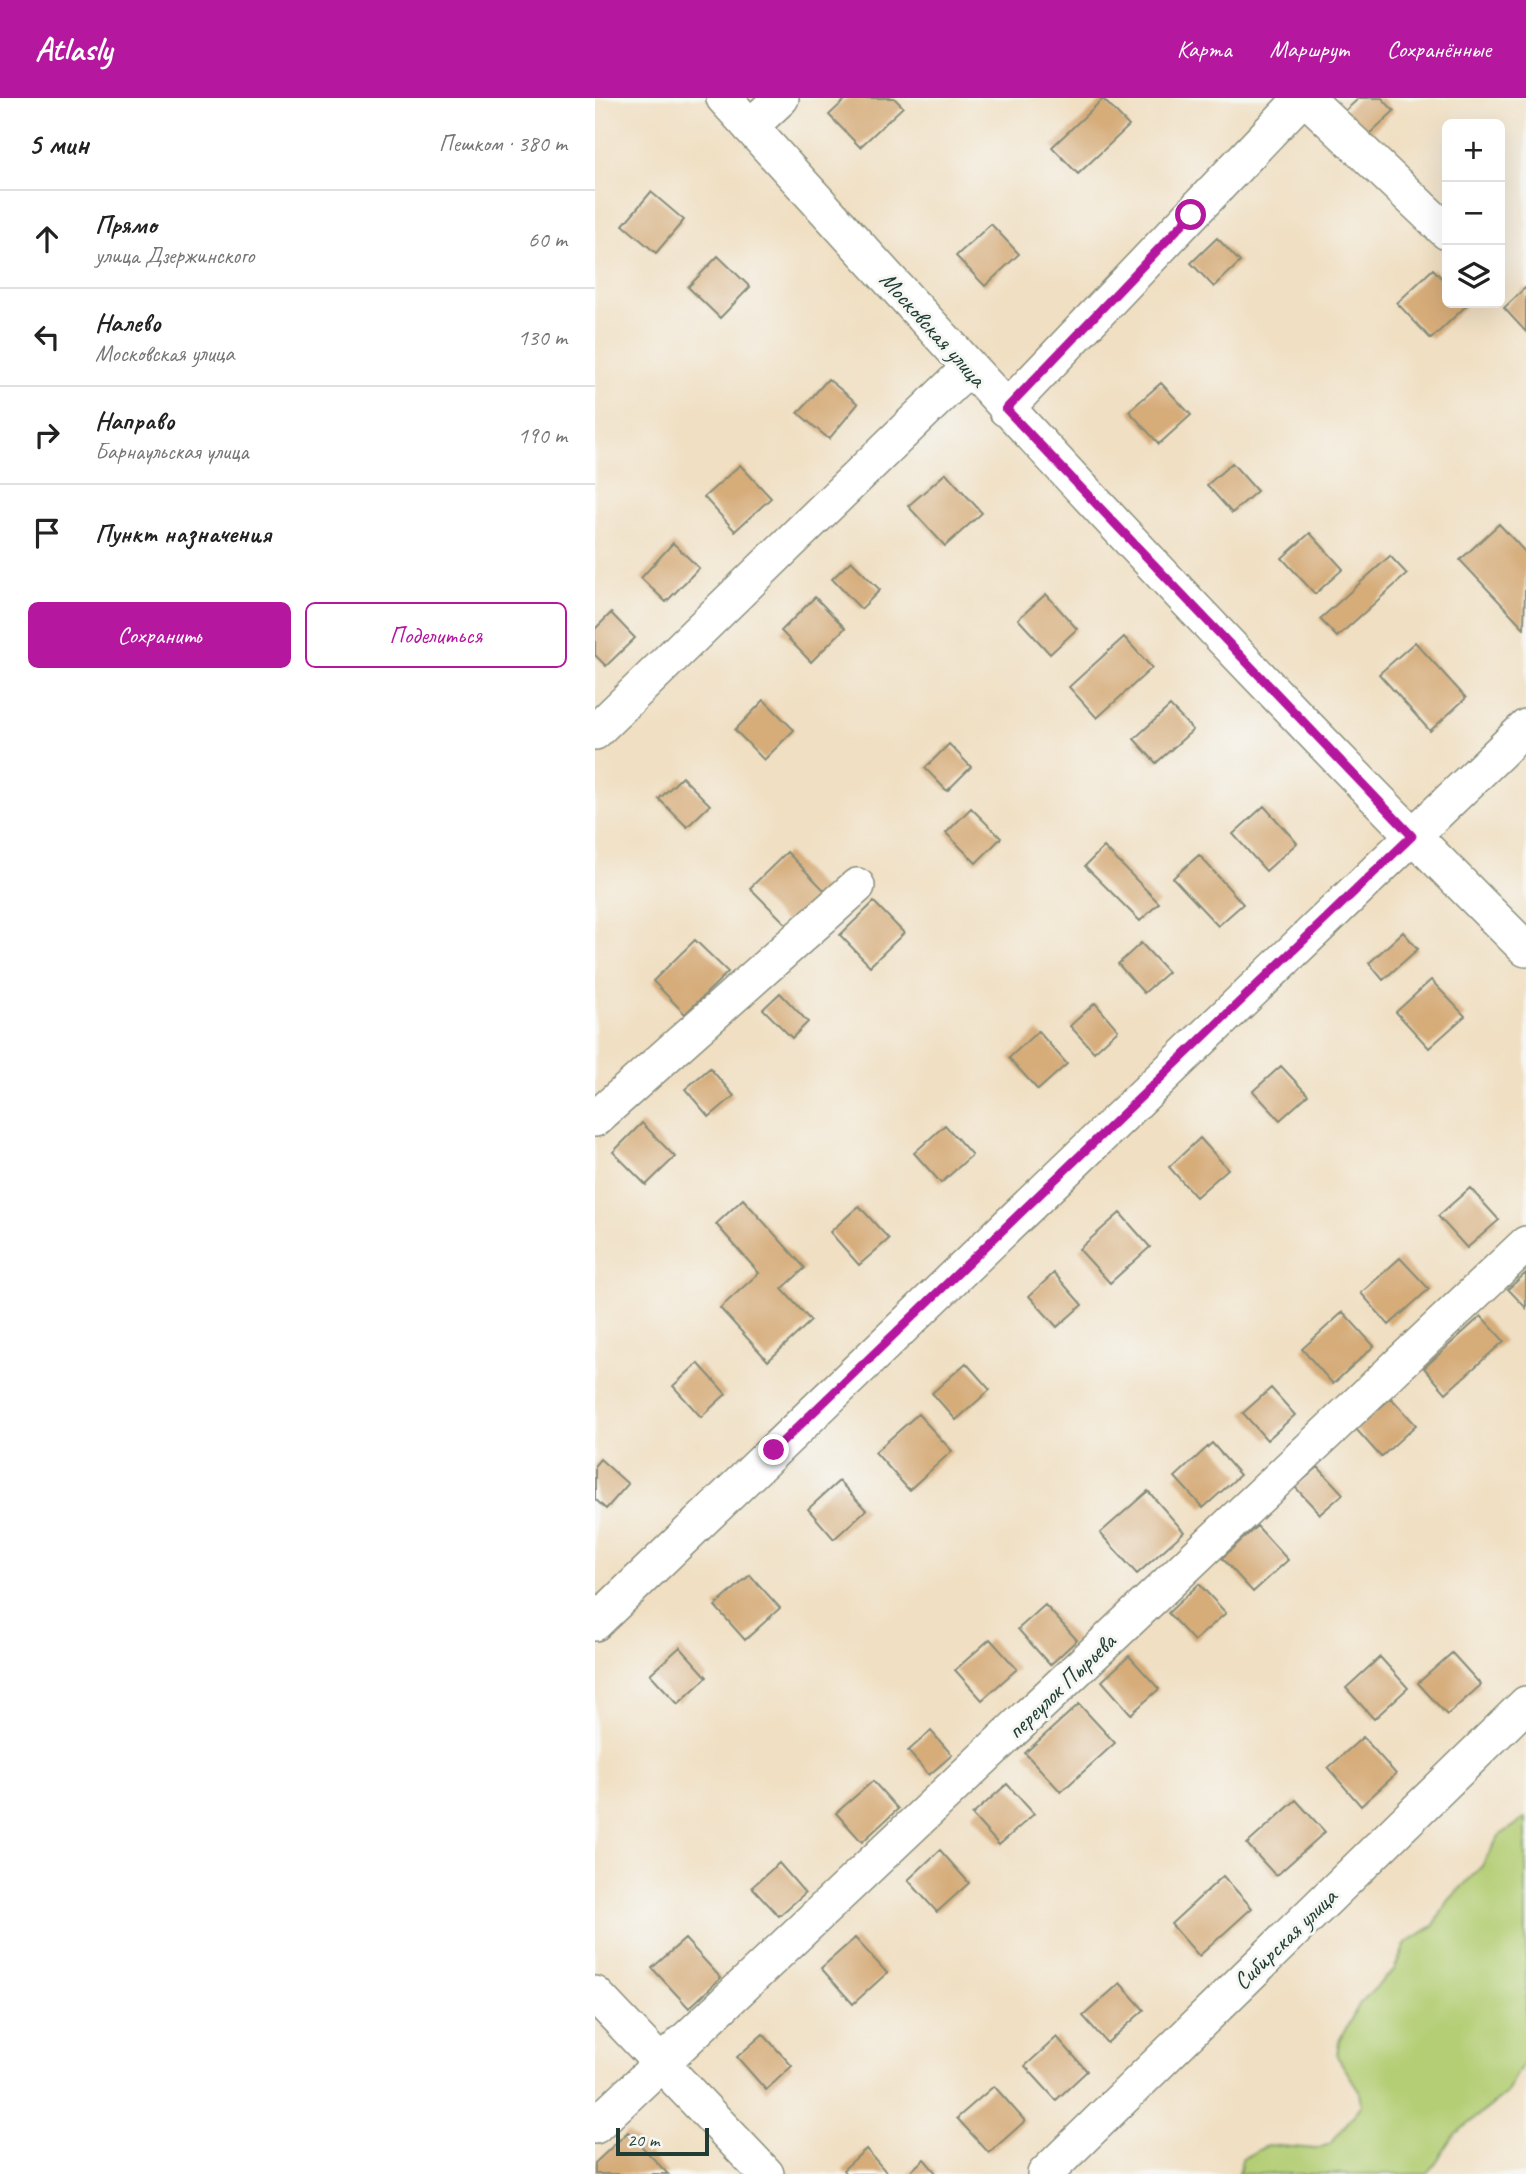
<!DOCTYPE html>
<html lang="ru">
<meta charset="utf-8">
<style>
:root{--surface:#fff;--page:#f6f6f6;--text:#222;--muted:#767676;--line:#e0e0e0;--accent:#b5179e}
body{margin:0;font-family:Caveat,sans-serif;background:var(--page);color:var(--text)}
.controls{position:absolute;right:21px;top:21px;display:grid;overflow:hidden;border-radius:10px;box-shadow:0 7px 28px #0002}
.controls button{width:63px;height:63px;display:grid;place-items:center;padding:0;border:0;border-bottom:2px solid var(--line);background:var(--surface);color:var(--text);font:35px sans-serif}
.scale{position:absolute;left:21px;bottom:18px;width:93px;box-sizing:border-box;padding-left:7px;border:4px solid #1f3d34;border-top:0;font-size:19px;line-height:24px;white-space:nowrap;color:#1f3d34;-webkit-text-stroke:5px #f6f6f2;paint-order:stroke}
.stop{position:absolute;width:21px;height:21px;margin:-16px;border:5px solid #b5179e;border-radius:50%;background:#fff}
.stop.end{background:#b5179e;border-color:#fff;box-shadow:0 2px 7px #0008}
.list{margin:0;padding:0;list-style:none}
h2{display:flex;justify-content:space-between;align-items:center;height:91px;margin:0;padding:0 28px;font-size:30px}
h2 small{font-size:23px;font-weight:400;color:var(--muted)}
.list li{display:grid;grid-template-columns:46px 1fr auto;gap:21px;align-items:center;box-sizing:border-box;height:98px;padding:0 28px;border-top:2px solid var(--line)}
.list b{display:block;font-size:26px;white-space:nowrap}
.list p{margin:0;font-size:23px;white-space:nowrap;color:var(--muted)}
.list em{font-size:23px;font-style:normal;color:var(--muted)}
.actions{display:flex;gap:14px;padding:21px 28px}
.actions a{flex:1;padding:16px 0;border:2px solid var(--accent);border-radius:10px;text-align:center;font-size:24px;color:var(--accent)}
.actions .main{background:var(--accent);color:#fff}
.icon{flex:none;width:38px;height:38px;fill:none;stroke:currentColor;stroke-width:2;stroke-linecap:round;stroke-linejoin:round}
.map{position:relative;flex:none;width:931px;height:2076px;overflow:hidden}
header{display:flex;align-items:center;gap:42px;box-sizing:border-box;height:98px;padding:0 35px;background:var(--accent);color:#fff}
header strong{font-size:33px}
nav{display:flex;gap:38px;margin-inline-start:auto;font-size:24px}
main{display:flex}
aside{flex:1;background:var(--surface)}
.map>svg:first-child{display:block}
</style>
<header>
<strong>Atlasly</strong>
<nav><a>Карта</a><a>Маршрут</a><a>Сохранённые</a></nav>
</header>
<main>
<aside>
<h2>5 мин<small>Пешком · 380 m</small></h2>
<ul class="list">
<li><svg class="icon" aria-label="ahead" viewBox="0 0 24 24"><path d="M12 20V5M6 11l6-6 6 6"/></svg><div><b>Прямо</b><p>улица Дзержинского</p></div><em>60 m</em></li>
<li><svg class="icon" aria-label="left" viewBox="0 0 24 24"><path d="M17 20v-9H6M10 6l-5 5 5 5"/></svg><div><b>Налево</b><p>Московская улица</p></div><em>130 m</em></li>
<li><svg class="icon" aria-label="right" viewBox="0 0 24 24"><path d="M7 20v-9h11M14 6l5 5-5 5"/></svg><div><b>Направо</b><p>Барнаульская улица</p></div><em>190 m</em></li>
<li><svg class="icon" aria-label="arrive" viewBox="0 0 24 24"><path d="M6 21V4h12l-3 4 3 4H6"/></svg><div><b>Пункт назначения</b></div></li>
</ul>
<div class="actions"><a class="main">Сохранить</a><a>Поделиться</a></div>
</aside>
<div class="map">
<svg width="931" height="2076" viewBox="0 0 931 2076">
<rect width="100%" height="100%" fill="#f6f6f2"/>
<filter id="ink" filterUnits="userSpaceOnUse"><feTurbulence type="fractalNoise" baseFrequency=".0143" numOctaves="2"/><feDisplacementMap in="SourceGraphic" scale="14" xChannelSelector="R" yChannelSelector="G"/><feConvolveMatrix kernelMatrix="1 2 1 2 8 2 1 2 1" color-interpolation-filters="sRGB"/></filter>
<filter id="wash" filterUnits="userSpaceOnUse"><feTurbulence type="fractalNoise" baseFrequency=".00686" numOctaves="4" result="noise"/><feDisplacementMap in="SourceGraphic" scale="28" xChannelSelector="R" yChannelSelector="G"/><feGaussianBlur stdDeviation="1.57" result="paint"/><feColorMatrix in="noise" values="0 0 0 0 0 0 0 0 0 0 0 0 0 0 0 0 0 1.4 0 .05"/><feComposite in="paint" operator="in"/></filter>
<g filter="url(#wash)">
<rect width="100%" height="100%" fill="#f0dfc2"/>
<!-- green -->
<path fill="#b4ce74" stroke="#6a8654" stroke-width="2" d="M931 1720V1960L911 1996 860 2036 833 2076H644L647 2061 673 2047 721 2051 735 2046 767 2007 765 1994 742 1958 744 1943 765 1905 799 1872 811 1845 839 1827 854 1802 887 1768 904 1738Z"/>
<g id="blocks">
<!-- building -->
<path fill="#d6ac79" d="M252 0H299L308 9 265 49 234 17Z
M764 0H787L799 13 773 37 750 13Z
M508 1 534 28 483 76 457 49Z
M56 94 89 122 61 155 28 127Z
M396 126 424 156 390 188 361 158Z
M622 140 645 164 619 189 596 165Z
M123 158 155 189 125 220 93 189Z
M838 171 852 186V205L872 207 836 241 802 205Z
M931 189V234L909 210Z
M233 281 263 306 234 341 203 315Z
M566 285 596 317 564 346 534 313Z
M637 365 662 393 637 415 612 387Z
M145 367 176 400 140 433 109 399Z
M351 375 387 415 350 448 313 408Z
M904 426 931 455 929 530 865 462Z
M715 435 748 471 720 496 687 460Z
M78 445 104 470 71 504 46 480Z
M795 458 812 476 742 539 725 521Z
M256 463 285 492 266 511 237 481Z
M451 496 482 531 455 556 423 521Z
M220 499 250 530 216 564 186 533Z
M16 515 40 540 11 568 0 557V531Z
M529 539 557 570 502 620 474 589Z
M820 544 871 600 835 633 784 576Z
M169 602 199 632 169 662 140 632Z
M575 608 598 632 561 665 539 641Z
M354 646 376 669 352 693 330 670Z
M87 679 115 707 92 729 64 701Z
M669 708 702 745 671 773 638 736Z
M376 710 406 740 381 765 351 735Z
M509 749 564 805 545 823 490 768Z
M192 754 230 793 193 828 155 790Z
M604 757 648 806 623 828 578 780Z
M279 804 309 835 275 868 245 837Z
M808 834 823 851 788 882 774 865Z
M100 842 133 874 90 916 58 883Z
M546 845 573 874 549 895 523 866Z
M836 882 870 918 834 950 801 914Z
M185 895 213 924 197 940 168 911Z
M500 905 523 932 499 954 475 928Z
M443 933 472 966 443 992 414 960Z
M686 968 713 997 685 1022 658 993Z
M115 970 139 998 114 1019 90 991Z
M47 1025 80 1059 51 1087 18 1054Z
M350 1027 377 1057 346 1085 319 1055Z
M605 1040 633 1071 601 1099 574 1069Z
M875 1090 904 1122 872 1150 843 1118Z
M148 1101 210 1170 187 1191 216 1223 173 1263 125 1210 164 1175 121 1126Z
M264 1108 294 1141 264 1167 235 1134Z
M525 1115 555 1149 515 1185 484 1151Z
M805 1160 834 1191 794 1227 766 1195Z
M459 1175 487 1207 462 1229 434 1198Z
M931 1175V1210L913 1191Z
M748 1214 779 1248 738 1286 707 1251Z
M886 1218 909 1243 851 1295 829 1270Z
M103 1265 131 1296 106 1319 78 1288Z
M371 1265 395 1292 361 1322 337 1295Z
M676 1290 700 1317 672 1342 648 1315Z
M796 1300 821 1327 786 1359 761 1331Z
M323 1316 357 1353 314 1392 280 1354Z
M617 1345 645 1377 608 1410 580 1379Z
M5 1361 33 1386 11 1411 0 1401V1367Z
M723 1369 748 1396 725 1416 700 1389Z
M244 1383 271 1412 239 1441 213 1411Z
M553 1393 589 1434 542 1476 505 1435Z
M662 1428 693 1462 658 1494 627 1460Z
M155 1477 185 1510 150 1542 120 1508Z
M604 1486 631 1515 599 1543 573 1515Z
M450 1507 482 1542 455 1567 423 1531Z
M395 1541 422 1571 387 1602 360 1572Z
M85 1549 112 1579 83 1606 55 1576Z
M857 1555 886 1587 852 1617 823 1585Z
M534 1558 564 1591 536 1616 507 1583Z
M785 1559 813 1590 779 1621 751 1590Z
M484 1606 520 1645 466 1694 430 1655Z
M336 1633 357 1657 334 1677 313 1653Z
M768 1639 801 1676 766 1708 733 1670Z
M278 1683 303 1711 267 1744 241 1715Z
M412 1686 439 1716 404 1747 377 1717Z
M701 1702 730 1734 681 1778 652 1746Z
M345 1752 374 1785 342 1814 313 1782Z
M184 1765 210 1795 184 1818 157 1789Z
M628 1778 657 1810 604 1858 576 1826Z
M260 1840 292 1875 258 1906 226 1870Z
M90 1841 126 1880 94 1910 57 1870Z
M525 1885 549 1912 512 1945 488 1918Z
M168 1936 197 1968 171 1992 142 1959Z
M462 1939 492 1973 461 2002 430 1968Z
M399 1988 430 2023 394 2055 362 2020Z
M33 2034 73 2076H0V2065Z
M271 2051 293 2076H251L248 2072Z
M329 2061 342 2076H313Z"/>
</g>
</g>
<g filter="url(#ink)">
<use href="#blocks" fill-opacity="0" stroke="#888e7b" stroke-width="2"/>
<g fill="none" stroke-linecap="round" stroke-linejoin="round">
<!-- minor casing -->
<g stroke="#888e7b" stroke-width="38">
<path id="minor" d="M129 0C391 289 654 576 931 851
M711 0 852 134
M155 29 186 0
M411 311 707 0
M0 634 374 270
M0 1021 262 788
M0 1525 931 629
M0 1896 171 2076
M0 2028 931 1146
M450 2076 931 1606"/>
</g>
<!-- minor -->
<use href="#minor" stroke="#fff" stroke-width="35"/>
</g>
</g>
<g fill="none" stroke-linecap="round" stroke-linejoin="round" filter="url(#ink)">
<!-- route -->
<path stroke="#b5179e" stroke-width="9" d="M179 1352 817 738 411 311 596 117"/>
</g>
<g text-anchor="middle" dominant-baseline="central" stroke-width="6" stroke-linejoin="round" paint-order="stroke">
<!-- street labels -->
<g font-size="24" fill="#1f3d34" stroke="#f6f6f2">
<text transform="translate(338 231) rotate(48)">Московская улица</text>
<text transform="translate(466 1588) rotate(-44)">переулок Пырьева</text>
<text transform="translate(690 1841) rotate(-44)">Сибирская улица</text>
</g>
</g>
</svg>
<div class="controls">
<button>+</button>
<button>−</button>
<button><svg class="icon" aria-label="layers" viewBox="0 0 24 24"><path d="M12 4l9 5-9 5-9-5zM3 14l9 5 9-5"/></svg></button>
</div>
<div class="scale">20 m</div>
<div class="stop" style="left:596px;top:117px"></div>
<div class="stop end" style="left:179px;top:1352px"></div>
</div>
</main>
